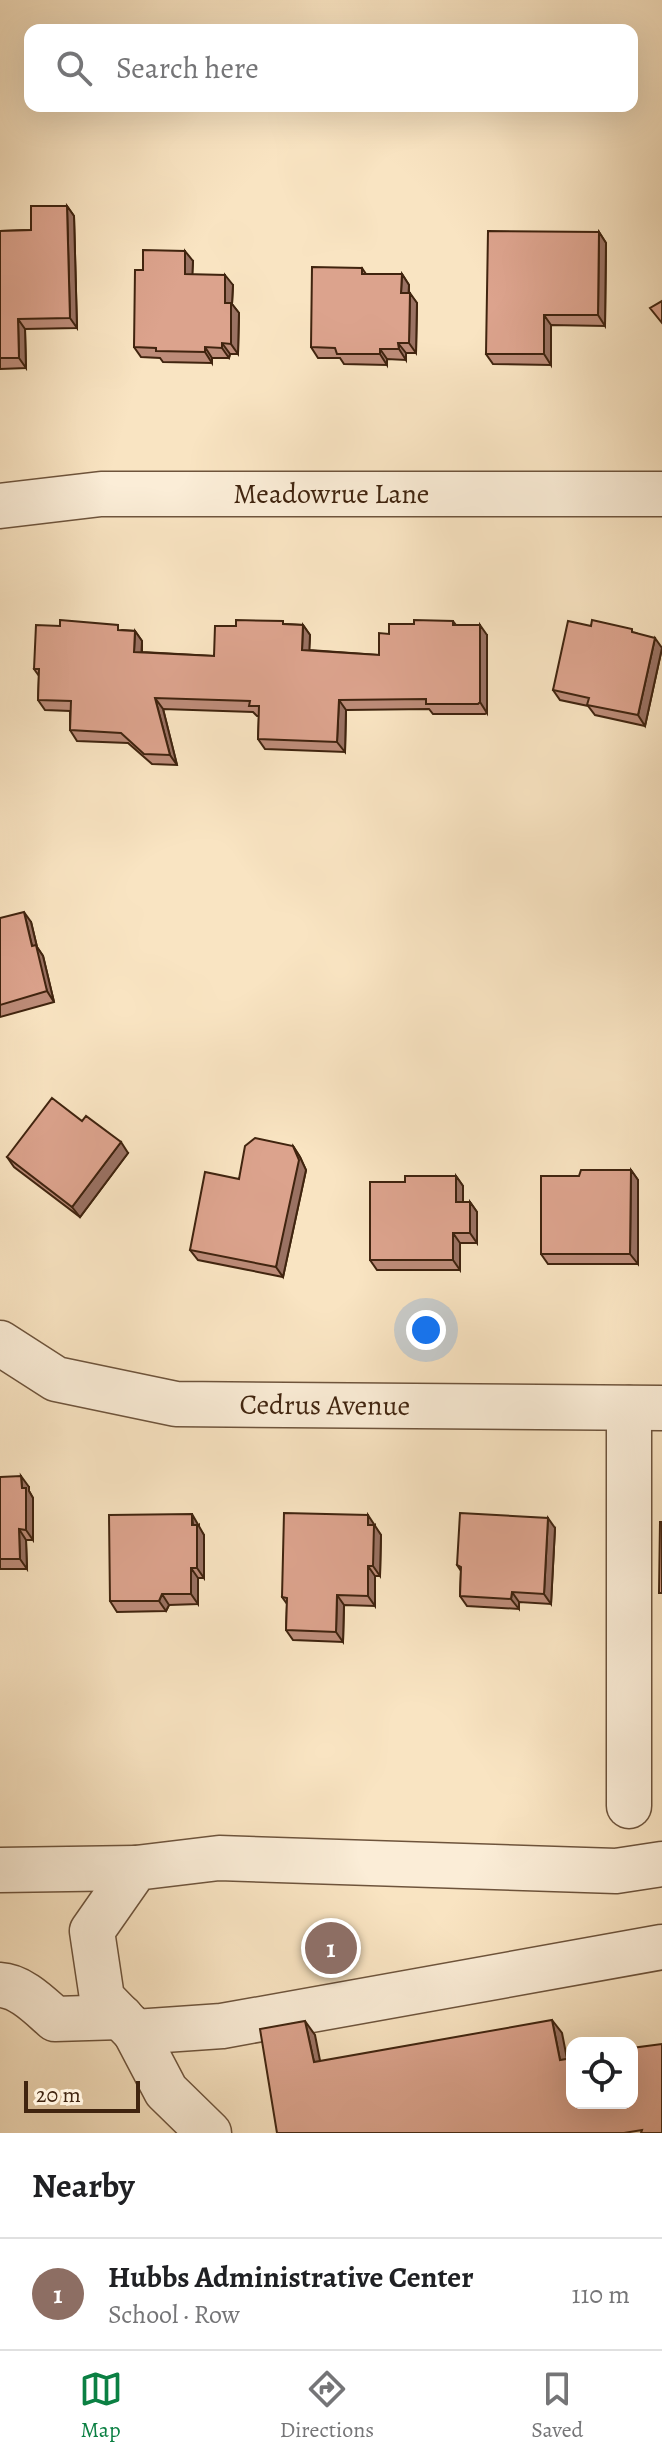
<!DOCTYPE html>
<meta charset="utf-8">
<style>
:root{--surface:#fff;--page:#f2f2f2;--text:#202124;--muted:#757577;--line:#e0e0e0;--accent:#0b8043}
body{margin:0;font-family:Alegreya,serif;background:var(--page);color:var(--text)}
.controls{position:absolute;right:24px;bottom:24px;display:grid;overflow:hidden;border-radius:16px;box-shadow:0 8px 32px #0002}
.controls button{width:72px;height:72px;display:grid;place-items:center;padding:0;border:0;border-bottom:2px solid var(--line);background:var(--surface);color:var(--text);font:40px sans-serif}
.scale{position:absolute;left:24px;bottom:20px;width:116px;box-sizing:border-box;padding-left:8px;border:4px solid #40240f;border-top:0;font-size:22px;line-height:28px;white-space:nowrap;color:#40240f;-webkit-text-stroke:6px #fbedd7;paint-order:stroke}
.you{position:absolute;left:426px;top:1330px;width:28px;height:28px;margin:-20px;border:6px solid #fff;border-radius:50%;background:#1a73e8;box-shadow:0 0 0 12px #1a73e833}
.badge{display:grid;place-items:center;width:52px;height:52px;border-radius:50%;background:var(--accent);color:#fff;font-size:26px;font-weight:700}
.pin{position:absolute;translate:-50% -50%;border:4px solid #fff;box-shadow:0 2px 8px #0006}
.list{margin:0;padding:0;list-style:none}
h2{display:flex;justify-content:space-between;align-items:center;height:104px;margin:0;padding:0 32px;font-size:34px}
h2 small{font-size:26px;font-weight:400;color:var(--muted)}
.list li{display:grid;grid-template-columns:52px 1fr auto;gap:24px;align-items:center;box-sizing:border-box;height:112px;padding:0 32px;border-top:2px solid var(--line)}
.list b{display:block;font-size:30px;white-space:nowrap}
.list p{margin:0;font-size:26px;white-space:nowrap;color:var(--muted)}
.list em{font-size:26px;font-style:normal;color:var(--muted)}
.icon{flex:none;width:44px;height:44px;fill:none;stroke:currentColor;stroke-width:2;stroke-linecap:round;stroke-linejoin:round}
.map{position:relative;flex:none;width:662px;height:2133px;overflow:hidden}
.search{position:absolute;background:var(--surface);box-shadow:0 8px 32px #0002;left:24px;right:24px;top:24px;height:88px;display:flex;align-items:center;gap:20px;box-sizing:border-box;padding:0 28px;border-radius:16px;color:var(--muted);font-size:30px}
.sheet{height:216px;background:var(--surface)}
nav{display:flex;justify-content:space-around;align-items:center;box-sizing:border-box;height:112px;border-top:2px solid var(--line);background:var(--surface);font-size:22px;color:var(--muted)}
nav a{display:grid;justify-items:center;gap:4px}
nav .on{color:var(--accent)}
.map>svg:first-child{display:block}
</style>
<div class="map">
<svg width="662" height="2133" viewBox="0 0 662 2133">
<rect width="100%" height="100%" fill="#f9e4c2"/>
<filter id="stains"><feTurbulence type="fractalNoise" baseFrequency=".0025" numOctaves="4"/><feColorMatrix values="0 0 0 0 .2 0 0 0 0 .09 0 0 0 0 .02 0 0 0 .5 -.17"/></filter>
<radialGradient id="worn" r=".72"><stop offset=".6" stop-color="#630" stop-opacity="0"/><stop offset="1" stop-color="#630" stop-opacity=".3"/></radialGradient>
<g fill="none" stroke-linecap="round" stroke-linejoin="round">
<!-- minor casing -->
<g stroke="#6e543c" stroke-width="47">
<g id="minor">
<path id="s1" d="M0 506 101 494H662"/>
<path id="s2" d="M0 1343 56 1379 176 1404 662 1408"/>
<path d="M629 1408V1806"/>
<path d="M662 1864 616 1871 219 1858 136 1868 92 1931 102 1998 135 2032 222 2026 662 1947"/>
<path d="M0 1870 136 1868"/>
<path d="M0 1985C21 1986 40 2006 55 2019L121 2017"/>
<path d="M135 2032 166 2091 209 2133"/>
</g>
</g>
<!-- minor -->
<use href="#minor" stroke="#fbedd7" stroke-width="44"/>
</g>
<!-- wall -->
<path fill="#bd8c79" stroke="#40240f" stroke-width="2" d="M67 206 74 216 77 328 25 329 26 368 0 369V231L31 230Z
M599 232 606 243 605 326 551 325V365L493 364 486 354Z
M193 261 192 275 233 285 232 304 239 313 238 354H230L229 358H212V363L163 362 160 358 141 357 134 347 143 270Z
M362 268 366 274H402L409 285V293L417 303 416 353H406V360L387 359V365L344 364 340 358H318L311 347Z
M453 621 456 625 487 635V713L485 714H433L429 709 346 710 345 752 265 749 258 739 259 716H257L253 712 163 709 177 765 152 764 128 743 77 741 70 730V711L45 710 38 700 39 676 34 669 122 630 135 631 142 641V652L214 656 236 626 285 624 303 625 310 635 309 650 379 655 389 634 414 624Z
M591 626 636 633 662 648 645 726 595 715 588 706 560 700 553 690Z
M0 918 31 922 37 947 43 956 54 1002 0 1017Z
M82 1121 128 1153 80 1217 14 1167 7 1157Z
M293 1146 300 1157 306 1170 283 1277 198 1260 190 1250 239 1179Z
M631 1170 638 1180V1264H548L541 1254 579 1176Z
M456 1176 463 1186V1202H470L477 1212V1243H460V1270H377L370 1260 405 1182Z
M0 1477 29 1487V1491L33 1498V1540H26L27 1569H0Z
M199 1525V1528L204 1535V1578H198V1604L169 1605 166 1611 117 1612 110 1601Z
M375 1525V1527L381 1535 380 1576H375V1606L344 1605 343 1642 293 1640 286 1630 287 1604 282 1597Z
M555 1528 551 1604 519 1602V1609L467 1606 460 1596 461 1571 457 1565Z"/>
<!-- shaded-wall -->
<path fill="#9a7263" stroke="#40240f" stroke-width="2" d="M67 206 74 216 77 328 70 318Z
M599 232 606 243 605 326 598 315Z
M185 251 193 261 192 285 185 274Z
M402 274 409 285 408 303 401 293Z
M225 275 233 285 232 304 239 313 238 354 231 344 225 303Z
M410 293 417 303 416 353 409 343Z
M544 315 551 325V365L544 354Z
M18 319 25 329 26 368 19 358Z
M222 343 230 354 229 358 222 348Z
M398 343 406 353V360L399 349Z
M205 347 212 358V363L205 352Z
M380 349 387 359V365L380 354Z
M303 625 310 635 309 660 302 650Z
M480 625 487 635V713L480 702Z
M135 631 142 641 141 662 134 652Z
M655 638 662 648 645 726 638 715Z
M155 698 163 709 177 765 170 755Z
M339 700 346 710 345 752 337 742Z
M24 912 31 922 37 947 43 956 54 1002 47 991 32 946Z
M121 1142 128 1153 80 1217 72 1207Z
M293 1146 300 1157 306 1170 283 1277 276 1267Z
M631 1170 638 1180V1264L630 1254Z
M456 1176 463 1186V1212L456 1202Z
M470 1202 477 1212V1243L470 1233Z
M453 1233 460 1243V1270L453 1260Z
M21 1476 29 1487V1491L33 1498V1540L26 1530Z
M192 1514 204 1535V1578L197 1568Z
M368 1515 381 1535 380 1576 373 1566 368 1525Z
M548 1518 555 1528 551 1604 544 1594Z
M19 1529 26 1540 27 1569 20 1559Z
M368 1566 375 1576V1606L368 1596Z
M191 1568 198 1578V1604L191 1594Z
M512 1592 519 1602V1609L511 1599Z
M162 1594 169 1605 166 1611 159 1601Z
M337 1595 344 1605 343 1642 336 1632Z
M552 2020 562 2033 570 2074 560 2060Z
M305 2021 315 2035 323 2076 314 2062Z"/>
<!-- building -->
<path fill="#dca38d" stroke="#40240f" stroke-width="2" d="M31 206H67L70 318 18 319 19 358H0V231L31 230Z
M488 231 599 232 598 315H544V354H486Z
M143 250 185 251V274L225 275V303H231V344L222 343V348L205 347V352L156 351V348L134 347 135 270H143Z
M312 267 362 268V274H402L401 293H410L409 343H398L399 349H380V354H337L335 348 311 347Z
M662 301V323L650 308Z
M60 620 118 625V630L135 631 134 652 214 656 215 626H236V620L283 621V624L303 625 302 650 379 655V633L389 634V624H414V620L453 621V625H480V702L478 704H426V699L339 700 337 742 258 739 259 706H249L250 701 155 698 170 755 144 754 121 733 70 730 71 701 38 700 39 669H34L36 625 60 626Z
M592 620 632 629V632L655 638 638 715 587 705 589 698 553 690 568 621 591 626Z
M24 912 32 946 36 945 47 991 0 1005V918Z
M52 1098 82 1121 86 1116 121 1142 72 1207 7 1157Z
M255 1138 293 1146 299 1160 276 1267 190 1250 205 1172 239 1179 245 1146Z
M581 1170H631L630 1254H541V1176H579Z
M405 1176H456V1202H470V1233H453V1260H370V1182H405Z
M21 1476 22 1488H26V1530L19 1529 20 1559H0V1477Z
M284 1513 368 1515V1525H374L373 1566H368V1596L337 1595 336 1632 286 1630 287 1598 282 1597Z
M460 1513 548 1518 544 1594 512 1592 511 1599 460 1596 461 1567 457 1565Z
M192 1514V1525H197V1568H191V1594H162L159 1601H110L109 1515Z
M660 1522H662V1593H659Z
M552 2020 560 2060 572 2058V2103H632V2048L662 2044V2133H641L642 2130 624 2133H277L260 2029 305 2021 314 2062Z"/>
<g text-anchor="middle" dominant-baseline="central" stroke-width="8" stroke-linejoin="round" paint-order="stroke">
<!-- street labels -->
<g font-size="28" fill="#40240f" stroke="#fbedd7">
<text stroke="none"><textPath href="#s1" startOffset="332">Meadowrue Lane</textPath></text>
<text stroke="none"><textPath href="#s2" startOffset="338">Cedrus Avenue</textPath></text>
</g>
</g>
<rect width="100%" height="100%" filter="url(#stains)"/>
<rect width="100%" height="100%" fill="url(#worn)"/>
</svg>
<div class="controls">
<button><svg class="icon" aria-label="locate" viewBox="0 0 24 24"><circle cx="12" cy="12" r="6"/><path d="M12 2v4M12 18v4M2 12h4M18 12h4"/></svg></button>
</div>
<div class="scale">20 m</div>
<div class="you"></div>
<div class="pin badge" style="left:331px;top:1948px;background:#8d6e63">1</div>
<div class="search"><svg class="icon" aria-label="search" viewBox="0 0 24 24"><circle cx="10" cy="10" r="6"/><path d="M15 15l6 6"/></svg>Search here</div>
</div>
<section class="sheet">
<h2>Nearby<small></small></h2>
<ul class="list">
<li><span class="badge" style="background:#8d6e63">1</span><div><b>Hubbs Administrative Center</b><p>School · Row</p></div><em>110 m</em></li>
</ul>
</section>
<nav>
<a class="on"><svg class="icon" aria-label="map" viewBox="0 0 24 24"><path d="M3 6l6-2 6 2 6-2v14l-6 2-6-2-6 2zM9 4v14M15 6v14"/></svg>Map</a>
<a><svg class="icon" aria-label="directions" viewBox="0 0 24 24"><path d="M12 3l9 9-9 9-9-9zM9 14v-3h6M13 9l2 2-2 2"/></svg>Directions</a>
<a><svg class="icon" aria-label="saved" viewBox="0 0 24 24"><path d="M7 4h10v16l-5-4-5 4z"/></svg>Saved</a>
</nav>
